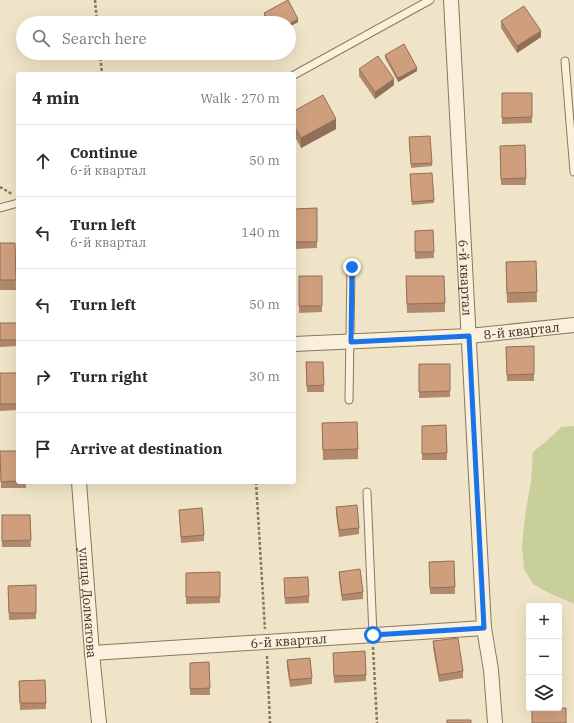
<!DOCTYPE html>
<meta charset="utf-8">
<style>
:root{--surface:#fff;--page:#f7f7f7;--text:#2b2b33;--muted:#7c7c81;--line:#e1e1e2}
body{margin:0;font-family:"IBM Plex Serif",serif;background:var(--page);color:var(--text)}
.controls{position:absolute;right:12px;bottom:12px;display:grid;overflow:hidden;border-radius:4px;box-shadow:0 4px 16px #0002}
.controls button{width:36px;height:36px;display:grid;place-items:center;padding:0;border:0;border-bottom:1px solid var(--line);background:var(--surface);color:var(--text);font:20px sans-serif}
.stop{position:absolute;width:12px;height:12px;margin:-9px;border:3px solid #1a73e8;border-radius:50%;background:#fff}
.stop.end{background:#1a73e8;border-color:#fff;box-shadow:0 1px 4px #0008}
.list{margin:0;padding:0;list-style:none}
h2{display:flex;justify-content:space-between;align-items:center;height:52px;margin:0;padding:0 16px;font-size:17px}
h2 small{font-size:13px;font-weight:400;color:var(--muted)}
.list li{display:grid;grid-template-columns:26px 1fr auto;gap:12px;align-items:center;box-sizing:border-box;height:72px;padding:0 16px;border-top:1px solid var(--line)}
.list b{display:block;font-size:15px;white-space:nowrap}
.list p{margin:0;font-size:13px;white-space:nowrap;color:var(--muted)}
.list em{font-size:13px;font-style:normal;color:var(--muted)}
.icon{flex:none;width:22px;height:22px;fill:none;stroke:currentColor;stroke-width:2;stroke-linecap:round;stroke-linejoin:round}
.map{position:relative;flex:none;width:574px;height:723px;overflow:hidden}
.search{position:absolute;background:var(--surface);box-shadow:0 4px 16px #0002;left:16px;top:16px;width:280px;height:44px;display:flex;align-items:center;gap:10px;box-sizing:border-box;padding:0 14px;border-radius:22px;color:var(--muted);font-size:15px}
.panel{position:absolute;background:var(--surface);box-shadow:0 4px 16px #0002;left:16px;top:72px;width:280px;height:412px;border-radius:4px}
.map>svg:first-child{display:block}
</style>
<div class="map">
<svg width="574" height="723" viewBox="0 0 574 723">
<rect width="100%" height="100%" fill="#f0e4c8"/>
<!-- green -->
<path fill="#c9cf9b" d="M574 426V604L547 592 533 584 524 569 522 545 525 516 531 481 533 452 551 437 561 427Z"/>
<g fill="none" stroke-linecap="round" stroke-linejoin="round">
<!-- lane casing -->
<g stroke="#8d765c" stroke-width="9">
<path id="lane" d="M565 61 574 172
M294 75 430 0
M0 208 18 203
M349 400 351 267
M367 492 373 635"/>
</g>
<!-- street casing -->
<g stroke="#8d765c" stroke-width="16">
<g id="street">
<path id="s1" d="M451 0 484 628 491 670 495 723"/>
<path id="s2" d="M294 344 469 336 574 325"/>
<path id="s3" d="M79 482 92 653 99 723"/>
<path id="s4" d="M92 653 484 628"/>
</g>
</g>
<!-- path -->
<path stroke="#8d765c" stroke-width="2.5" stroke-dasharray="3 2" stroke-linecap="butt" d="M95 0 97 23
M100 53 102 74
M0 187 12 194
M256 482 265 629
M373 647 377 723
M267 656 270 723"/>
<!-- lane -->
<use href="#lane" stroke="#faf1dc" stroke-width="7"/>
<!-- street -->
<use href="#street" stroke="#faf1dc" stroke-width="14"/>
</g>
<!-- wall -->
<path fill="#b2896c" d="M264 13 298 22 289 27V23H268L264 16Z
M501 21 541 37 517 53 501 28Z
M385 55 417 71 398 82 385 58Z
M359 69 394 85 375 99 359 76Z
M502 93H532V123L502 124Z
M294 111 336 129 301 148 294 135Z
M409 141 432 163V166L411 168Z
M525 145 526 185H501L500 146Z
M410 178 434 200V203L412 205Z
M317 208V248L294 249V209Z
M433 230 434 258 415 259V231Z
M0 243H15L16 290H0Z
M536 261 537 302 507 303 506 262Z
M299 276H322V312L299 313Z
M406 276H444L445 312 407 313Z
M0 323H18V346L0 347Z
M534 346V381H507L506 347Z
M306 362H323L324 392H307Z
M419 364H450V397L419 398Z
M0 373H18V410L0 411Z
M322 423 358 449V459L323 460Z
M446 425 447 460H422V426Z
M0 451H18V482H26V488H1Z
M336 507 359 528V534L339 537 336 514Z
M179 510 204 535V541L181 543Z
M2 515H30L31 547H2Z
M454 561 455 594H430L429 562Z
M220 572V603L186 604V573Z
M339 572 363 592V599L342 601 339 578Z
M36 585V619L9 620 8 586Z
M284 585 309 596V603L285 604Z
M433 641 463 671V678L439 682 433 648Z
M527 648H529V684H528Z
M333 653 366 675V681L334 683Z
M287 660 312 678V684L290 687 287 667Z
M209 662 210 695H190V663Z
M45 680 46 709 20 710 19 681Z"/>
<!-- shaded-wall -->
<path fill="#916f58" d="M298 19V22L289 27V24Z
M541 31V37L517 53V46Z
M417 68V71L398 82V78Z
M394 79V85L375 99V92Z
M336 119V129L301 148V138Z"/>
<!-- building -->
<path fill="#cf9f7d" stroke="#916f58" d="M288 0 298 19 289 24V23H270L264 13Z
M524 6 541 31 517 46 501 21Z
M404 44 417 68 398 78 385 55Z
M378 56 394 79 375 92 359 69Z
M502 93H532V117L502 118Z
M323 95 336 119 301 138 294 126V111Z
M430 136 432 163 411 164 409 137Z
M525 145 526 178 501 179 500 146Z
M432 173 434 200 412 202 410 174Z
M317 208V242H294V209Z
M433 230 434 252H415V231Z
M0 243H15L16 280H0Z
M536 261 537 292 507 293 506 262Z
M299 276H322V306H299Z
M406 276H444L445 303 407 304Z
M0 323H18V340H0Z
M534 346V374L507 375 506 347Z
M306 362H323L324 385 307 386Z
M419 364H450V391L419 392Z
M0 373H18V404H0Z
M357 422 358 449 323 450 322 423Z
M446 425 447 453 422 454V426Z
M0 451H18V481L1 482Z
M357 505 359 528 339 530 336 507Z
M202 508 204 535 181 537 179 510Z
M2 515H30L31 540 2 541Z
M454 561 455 587 430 588 429 562Z
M360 569 363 592 342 595 339 572Z
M220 572V597H186V573Z
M308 577 309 596 285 598 284 578Z
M36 585V613H9L8 586Z
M458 638 463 671 439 675 433 641Z
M527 648H529V678H528Z
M365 651 366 675 334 676 333 653Z
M310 658 312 678 290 680 287 660Z
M209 662 210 688 190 689V663Z
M45 680 46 703H20L19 681Z
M566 708V723H532V709Z
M447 720H471V723H447Z"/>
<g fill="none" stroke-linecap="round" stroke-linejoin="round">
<!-- route -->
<path stroke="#1a73e8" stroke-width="5" d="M352 267 351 342 469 336 484 628 373 635"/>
</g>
<g text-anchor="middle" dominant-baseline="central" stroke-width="4" stroke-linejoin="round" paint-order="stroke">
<!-- street labels -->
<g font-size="13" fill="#3d2e20" stroke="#f7eed8">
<text stroke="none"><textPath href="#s1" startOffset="278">6-й квартал</textPath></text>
<text stroke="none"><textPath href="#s2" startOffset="228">8-й квартал</textPath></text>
<text stroke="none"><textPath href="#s3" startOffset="121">улица Долматова</textPath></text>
<text stroke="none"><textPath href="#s4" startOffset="197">6-й квартал</textPath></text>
</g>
</g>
</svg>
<div class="controls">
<button>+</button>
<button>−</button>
<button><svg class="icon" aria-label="layers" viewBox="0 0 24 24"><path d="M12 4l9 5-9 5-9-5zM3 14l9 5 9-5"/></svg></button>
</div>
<div class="stop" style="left:373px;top:635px"></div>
<div class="stop end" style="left:352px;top:267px"></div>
<div class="search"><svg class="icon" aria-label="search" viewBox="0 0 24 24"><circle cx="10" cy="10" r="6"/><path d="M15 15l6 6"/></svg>Search here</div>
<section class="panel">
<h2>4 min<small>Walk · 270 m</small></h2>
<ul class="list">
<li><svg class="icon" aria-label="ahead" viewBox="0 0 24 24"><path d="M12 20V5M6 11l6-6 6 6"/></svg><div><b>Continue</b><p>6-й квартал</p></div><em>50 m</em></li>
<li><svg class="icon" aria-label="left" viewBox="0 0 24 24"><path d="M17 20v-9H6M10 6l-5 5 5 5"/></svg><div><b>Turn left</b><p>6-й квартал</p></div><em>140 m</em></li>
<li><svg class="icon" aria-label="left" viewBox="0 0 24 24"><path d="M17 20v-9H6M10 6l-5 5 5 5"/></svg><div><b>Turn left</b></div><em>50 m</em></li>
<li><svg class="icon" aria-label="right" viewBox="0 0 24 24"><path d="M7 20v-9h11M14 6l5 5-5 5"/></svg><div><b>Turn right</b></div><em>30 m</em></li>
<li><svg class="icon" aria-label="arrive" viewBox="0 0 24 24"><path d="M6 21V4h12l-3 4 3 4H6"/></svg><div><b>Arrive at destination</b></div></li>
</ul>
</section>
</div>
